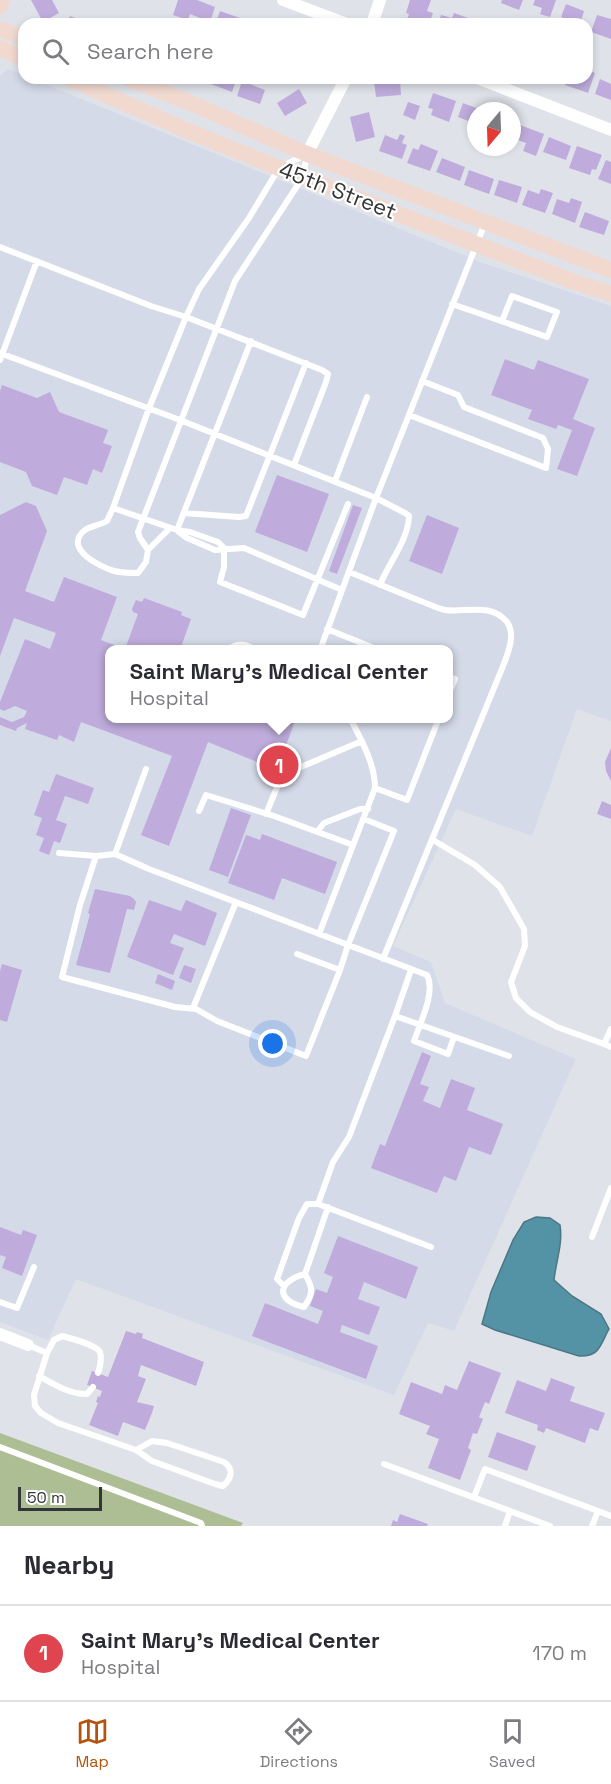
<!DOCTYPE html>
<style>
:root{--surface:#fff;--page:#f7f7f7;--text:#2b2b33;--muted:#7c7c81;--line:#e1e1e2;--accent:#b45309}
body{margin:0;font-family:"Space Grotesk",sans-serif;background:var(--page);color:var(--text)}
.compass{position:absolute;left:467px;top:102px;width:54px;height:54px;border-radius:50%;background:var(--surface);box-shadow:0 3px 9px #0003;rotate:199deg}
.scale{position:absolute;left:18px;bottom:15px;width:84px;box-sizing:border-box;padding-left:6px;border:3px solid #333537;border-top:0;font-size:16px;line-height:21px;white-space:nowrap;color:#333537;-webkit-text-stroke:4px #fff;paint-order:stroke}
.you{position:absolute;left:273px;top:1044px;width:21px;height:21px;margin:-15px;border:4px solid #fff;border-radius:50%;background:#1a73e8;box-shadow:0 0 0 9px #1a73e833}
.badge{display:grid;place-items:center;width:39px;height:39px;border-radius:50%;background:var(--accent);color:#fff;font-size:20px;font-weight:700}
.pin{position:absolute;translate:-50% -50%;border:3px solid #fff;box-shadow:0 2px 6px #0006}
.popup{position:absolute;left:105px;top:645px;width:348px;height:78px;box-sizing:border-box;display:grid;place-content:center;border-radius:12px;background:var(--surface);filter:drop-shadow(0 2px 4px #0005);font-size:20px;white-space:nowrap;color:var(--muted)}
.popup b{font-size:22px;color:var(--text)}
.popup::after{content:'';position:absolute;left:50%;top:100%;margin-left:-12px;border:12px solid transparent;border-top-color:var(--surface)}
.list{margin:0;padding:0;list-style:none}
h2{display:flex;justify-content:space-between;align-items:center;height:78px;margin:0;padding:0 24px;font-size:26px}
h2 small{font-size:20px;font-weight:400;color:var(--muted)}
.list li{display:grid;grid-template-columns:39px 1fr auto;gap:18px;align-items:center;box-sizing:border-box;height:96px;padding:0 24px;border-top:2px solid var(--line)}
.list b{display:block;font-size:22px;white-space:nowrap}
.list p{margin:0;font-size:20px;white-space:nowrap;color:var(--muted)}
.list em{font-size:20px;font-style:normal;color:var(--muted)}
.icon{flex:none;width:33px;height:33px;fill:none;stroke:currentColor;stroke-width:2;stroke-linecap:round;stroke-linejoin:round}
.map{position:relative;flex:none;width:611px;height:1526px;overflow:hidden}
.search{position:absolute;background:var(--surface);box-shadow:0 3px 9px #0003;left:18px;right:18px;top:18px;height:66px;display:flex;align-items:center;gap:15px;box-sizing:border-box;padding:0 21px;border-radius:18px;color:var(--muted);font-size:22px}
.sheet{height:174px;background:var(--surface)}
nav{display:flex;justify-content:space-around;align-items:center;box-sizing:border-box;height:84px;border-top:2px solid var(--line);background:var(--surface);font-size:16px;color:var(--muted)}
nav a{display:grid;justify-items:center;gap:3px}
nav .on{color:var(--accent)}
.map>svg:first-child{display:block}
</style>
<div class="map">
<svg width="611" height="1526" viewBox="0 0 611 1526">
<rect width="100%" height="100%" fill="#dfe3e9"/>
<!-- built -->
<path fill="#d4dae8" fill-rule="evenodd" d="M8 69 24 75V78H30L483 263 611 306V721L577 709 532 836 456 809 393 946 431 962 445 1003 576 1059 454 1331 428 1323 394 1395 76 1279 48 1340 0 1322V76ZM110 650H448V718H110Z"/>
<!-- green -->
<path fill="#aebe94" d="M0 1433 243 1523 241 1526H0Z"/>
<!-- water -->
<path fill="#5493a5" stroke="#4a7784" stroke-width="1.5" d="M536 1217 550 1218 560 1225C563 1244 556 1261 554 1280L572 1296 601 1314 609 1329C600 1345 600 1357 579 1356L495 1330 482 1324 491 1292 513 1240 524 1222Z"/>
<!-- building -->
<path fill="#bfacdc" d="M31 0H52L59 13 43 22Z
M178 0H197L215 7 210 22 190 14 188 20 173 15Z
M410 0H431L427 11 433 13 429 24 422 22V24H411L406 22 409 14 406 13Z
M502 0H523L519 10 501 3Z
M535 0H556L550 17 540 14 542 8 533 5Z
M566 4 584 11 580 24 561 17Z
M220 11 243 19 241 24H215Z
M454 13 468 18 465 24H438L441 15 452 18Z
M597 15 611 19V39L591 32Z
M70 16 91 24H67Z
M587 70 595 73 588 93 565 85 568 78H587Z
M211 78H237L232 92 208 83Z
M600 79 611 84V100L595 94Z
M400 80 401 95 376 97 374 81Z
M242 81 265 90 260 104 237 96Z
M299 89 307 103 285 116 277 103Z
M433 93 456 101 449 122 431 115 433 109 428 108Z
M408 102 420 106 415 120 403 115Z
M463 103 484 111H476V124L458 117Z
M369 112 375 137 356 142 350 117Z
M520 125 544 134 536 156 523 151 526 143 515 139Z
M400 134 405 136 402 143 407 145 402 159 379 151 385 135 397 140Z
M549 137 571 146 566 160 543 152Z
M421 144 438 151 430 171 407 163 413 148 418 150Z
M577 146 602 155 596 170 592 169 590 175 569 168Z
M442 158 465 167 460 181 436 172Z
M606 160 611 162V184L598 179Z
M469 170 494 179 489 194 464 185Z
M499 180 522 187 517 203 494 195Z
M541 189 553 193 545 213 522 205 528 190 539 194Z
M571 198 582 202 575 223 552 214 557 199 569 203Z
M585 212 609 221 604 235 579 227Z
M505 359 534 370 538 360 589 379 573 419 595 428 577 476 557 469 572 430 558 425 556 429 528 419 532 410 491 395Z
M2 385 37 398 50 392 59 412 108 430 103 443 112 446 102 473 93 469 87 485 64 477 57 495 32 486 26 472 0 462V391Z
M277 475 329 494 307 552 255 532Z
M26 502 36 506 47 531 25 591 54 602 64 577 117 597 101 640 125 649 138 614 133 612 132 609 136 600 142 602 144 598 182 612 181 615 191 619 180 650H110V718H296L277 770 208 742 169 846 141 835 172 756 81 722 74 742 59 735 57 740 25 729 27 723 17 728 16 731 0 725V717L12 722 24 717 27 711 15 706 4 711 0 709V702L25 639 50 649 56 633 14 618 0 656V515Z
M353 505 362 508 337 574 329 571Z
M427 515 459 528 442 574 409 561Z
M611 748V781L606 771 605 762Z
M56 774 94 788 88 804 65 796 56 820 67 824 60 843 54 841 49 855 39 851 44 838 36 835 42 818 34 815 43 790 49 792Z
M602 801 611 805V819L597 814Z
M231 808 251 815 228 877 209 870Z
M262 834 337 862 325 894 282 878 274 900 228 883 246 835 260 840Z
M95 889 130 896 134 899 136 902 134 910 127 909 110 973 76 965 90 914 88 913Z
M149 900 181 911 186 900 217 913 205 946 174 934 170 943 184 948 173 975 127 957Z
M2 964 22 970 7 1022 0 1020V971Z
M184 965 196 969 191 983 179 978Z
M158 974 175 981 172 990 155 983Z
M422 1052 431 1056 420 1084 429 1087 423 1101 440 1108 451 1079 475 1088 467 1110 503 1124 491 1155 469 1147 456 1181 444 1176 437 1193 371 1168 380 1144 385 1146Z
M0 1227 21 1235 23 1230 37 1235 22 1276 2 1268 6 1257 0 1255Z
M338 1236 418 1267 406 1299 364 1282 358 1299 380 1307 369 1335 342 1325 340 1332 378 1346 366 1379 252 1336 265 1303 318 1324 323 1311 310 1306 316 1289 327 1293 333 1277 324 1273Z
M126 1331 136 1334 137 1332 143 1334 142 1338 204 1362 196 1386 141 1365 138 1376 146 1379 137 1402 154 1406 152 1413 145 1430 123 1422 118 1436 89 1425 98 1403 96 1402 98 1396 100 1397 102 1391 87 1385 92 1371 108 1377Z
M469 1361 501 1373 489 1404 485 1402 479 1417 483 1419 477 1434 473 1433 468 1448 471 1450 460 1480 428 1468 439 1439 426 1434 430 1426 399 1414 411 1382 442 1394 445 1385 457 1390Z
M551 1378 575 1387 570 1401 605 1413 598 1431 590 1428 585 1443 546 1428 544 1433 537 1430 538 1425 505 1413 517 1380 546 1391Z
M497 1432 536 1446 527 1471 488 1457Z
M400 1514 428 1524 427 1526H391L393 1520 397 1522Z"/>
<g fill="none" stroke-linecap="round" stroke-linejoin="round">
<!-- lane -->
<path stroke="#fff" stroke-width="6" d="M307 154 303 177 235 281 138 532 140 538 148 550 146 562 138 573C130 573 122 573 114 571 100 567 62 548 85 530 91 526 100 525 107 521L113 508 149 408 186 317 199 289 249 218 279 168Z
M0 247 151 306 186 317 322 370 328 374 326 382 294 465
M452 304 547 337 557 312 512 296 502 321
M0 353 180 420 376 498 405 513 409 516C408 541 389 562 380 585
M0 360 37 261
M409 415 546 468 548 449 543 438 464 407 458 395 422 381
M335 481 367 397
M113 508 177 530 190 532 218 542 224 548V567L220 582 303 615 348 504
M184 513 239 517 246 516 306 363
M177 530 251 341
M179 532 187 538 215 550 244 548 342 590
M148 550 170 528
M349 572C372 581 395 591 418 600 427 603 436 608 445 610 465 613 491 602 507 622 517 636 506 658 501 671L383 959
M327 629 379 650
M227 650C236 643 246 643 255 650
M320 650 376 498 485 223
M448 677 455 679 448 695
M375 788 407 800 439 718
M199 811 206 795 274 816 353 845
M266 814 282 775 362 741
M317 832 324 823 360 809H368
M433 840 475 865 500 887 524 929 525 946 511 982 516 998 530 1012 557 1027 604 1044
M59 853 96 856 115 854 146 769
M115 854 149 869 427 975C436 992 420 1023 414 1041L448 1054 454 1037
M96 856 80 905 62 977 175 1007 196 1009 217 1021 306 1056 340 970 348 945 394 831 364 819
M319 934 375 788C375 763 361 740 350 718
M297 954 340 970
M411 970 395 1016 509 1056
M193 1008 236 902
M395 1016 349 1137 333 1162 318 1204 431 1247
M611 1029 604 1044 611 1047
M592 1237 611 1188
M305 1274C278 1281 274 1300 304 1307 314 1293 313 1288 305 1274L328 1207
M284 1286 277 1279 299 1218 307 1204H318
M0 1302 17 1308 34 1267
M28 1345 47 1353 34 1395 35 1406 41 1413 58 1423 136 1450 152 1461 215 1484 223 1486C232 1478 234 1469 224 1462L167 1443 152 1441 136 1450
M47 1353 54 1340 62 1336C70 1338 96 1345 100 1352 102 1359 100 1367 98 1373
M39 1376C55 1385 69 1394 87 1394L93 1387
M0 1447 201 1523 202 1526
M384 1464 550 1526
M474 1497 485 1469 598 1511
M505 1526 510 1511
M592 1526 598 1511 611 1516"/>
<!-- street -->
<path stroke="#fff" stroke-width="12" d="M283 0 347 24
M372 24 380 0
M477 78 611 130
M307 154 346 78
M0 1334 28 1345"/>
<!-- secondary -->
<path stroke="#f1d9d0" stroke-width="16" d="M0 6 2 0
M0 29 24 38
M0 48 24 59
M68 78 186 130 279 168 577 283 611 294
M127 78 186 101 307 154 611 270"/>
</g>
<g text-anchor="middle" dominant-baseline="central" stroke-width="4.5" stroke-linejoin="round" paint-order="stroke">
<!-- street labels -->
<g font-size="22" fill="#333537" stroke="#fff">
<text transform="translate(338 190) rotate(21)">45th Street</text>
</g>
</g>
</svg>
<svg class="compass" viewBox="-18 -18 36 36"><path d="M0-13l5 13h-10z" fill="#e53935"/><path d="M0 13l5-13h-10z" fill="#7c7c81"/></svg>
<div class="scale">50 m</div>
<div class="you"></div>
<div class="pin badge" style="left:279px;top:765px;background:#e0444e">1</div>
<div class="popup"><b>Saint Mary's Medical Center</b>Hospital</div>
<div class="search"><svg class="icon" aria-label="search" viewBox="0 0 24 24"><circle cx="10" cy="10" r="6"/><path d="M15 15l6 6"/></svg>Search here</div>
</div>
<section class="sheet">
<h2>Nearby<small></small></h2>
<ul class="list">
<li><span class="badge" style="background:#e0444e">1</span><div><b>Saint Mary's Medical Center</b><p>Hospital</p></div><em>170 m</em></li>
</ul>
</section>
<nav>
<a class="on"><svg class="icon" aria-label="map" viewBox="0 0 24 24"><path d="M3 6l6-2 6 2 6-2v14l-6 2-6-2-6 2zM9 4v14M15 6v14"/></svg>Map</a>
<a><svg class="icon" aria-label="directions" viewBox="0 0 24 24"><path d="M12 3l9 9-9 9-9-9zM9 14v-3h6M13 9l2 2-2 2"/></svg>Directions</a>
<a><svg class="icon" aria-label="saved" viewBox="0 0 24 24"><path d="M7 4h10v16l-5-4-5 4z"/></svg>Saved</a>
</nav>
